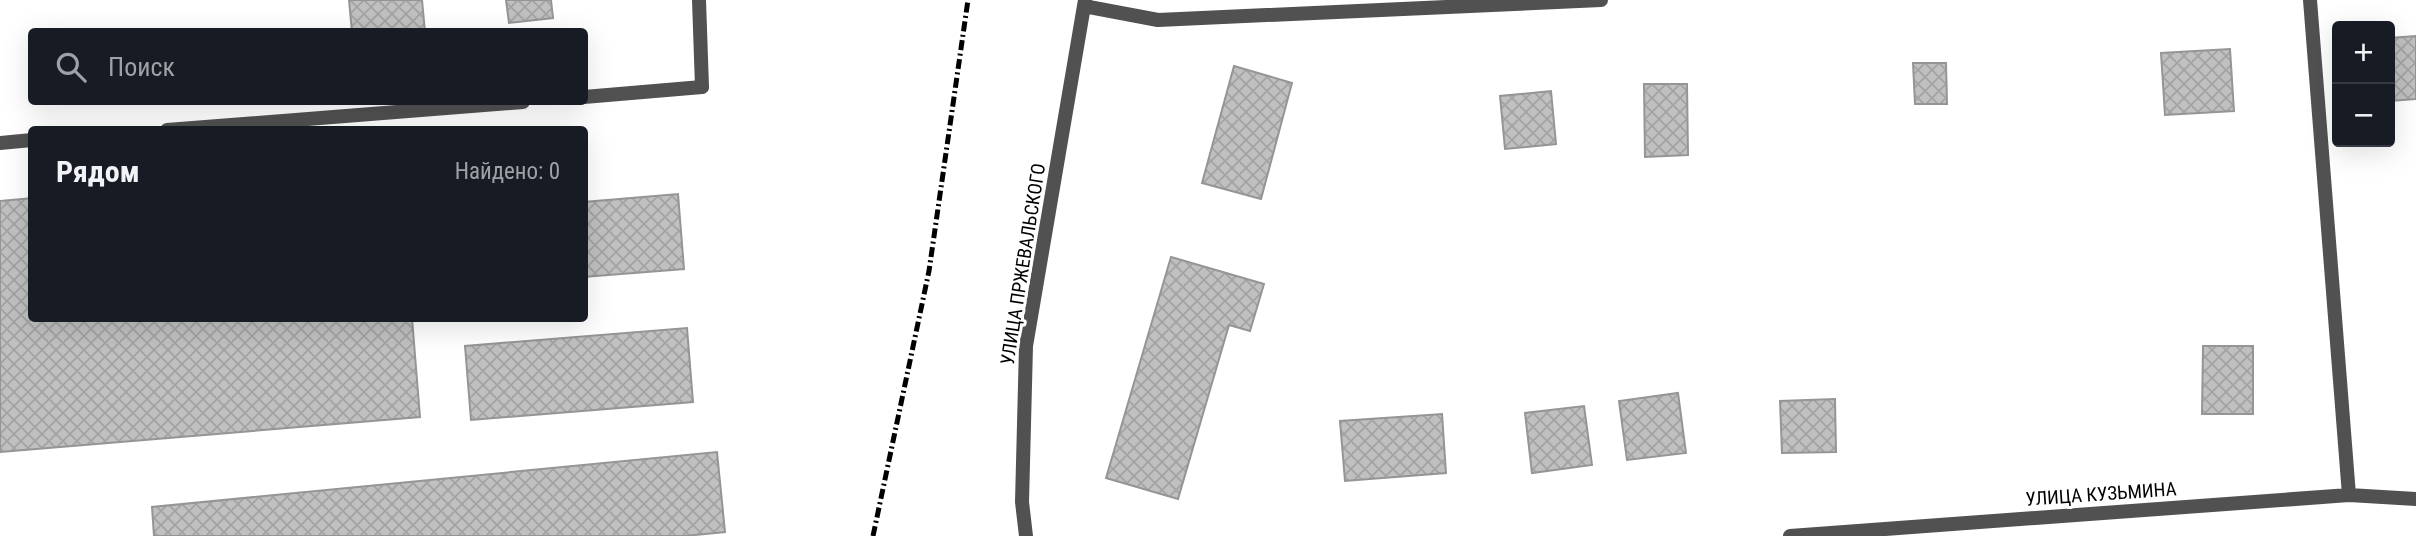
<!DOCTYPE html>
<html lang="ru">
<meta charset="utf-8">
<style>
:root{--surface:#171b24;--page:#20242c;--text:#f1f3f6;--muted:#9ea1a6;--line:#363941}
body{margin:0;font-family:"Roboto Condensed",sans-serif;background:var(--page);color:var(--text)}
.controls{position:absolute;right:21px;top:21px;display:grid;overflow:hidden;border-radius:7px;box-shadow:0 7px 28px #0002}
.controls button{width:63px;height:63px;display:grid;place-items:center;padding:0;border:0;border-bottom:2px solid var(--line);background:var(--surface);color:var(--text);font:35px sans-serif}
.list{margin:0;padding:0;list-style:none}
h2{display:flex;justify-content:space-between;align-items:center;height:91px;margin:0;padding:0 28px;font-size:30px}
h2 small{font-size:23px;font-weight:400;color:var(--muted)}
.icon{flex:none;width:38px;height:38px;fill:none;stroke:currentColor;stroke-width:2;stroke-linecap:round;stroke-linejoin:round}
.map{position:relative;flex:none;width:2416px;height:536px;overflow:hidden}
.search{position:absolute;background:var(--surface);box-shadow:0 7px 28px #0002;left:28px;top:28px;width:560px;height:77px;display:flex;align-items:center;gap:18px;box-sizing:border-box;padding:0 24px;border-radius:7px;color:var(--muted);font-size:26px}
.panel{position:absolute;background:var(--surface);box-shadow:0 7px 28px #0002;left:28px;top:126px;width:560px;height:196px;border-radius:7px}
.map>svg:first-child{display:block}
</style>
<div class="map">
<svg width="2416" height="536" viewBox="0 0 2416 536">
<defs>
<pattern id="building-cross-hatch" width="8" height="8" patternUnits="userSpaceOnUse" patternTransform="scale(1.75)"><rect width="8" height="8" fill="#c0c0c0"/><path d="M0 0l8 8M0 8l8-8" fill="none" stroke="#a3a3a3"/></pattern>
</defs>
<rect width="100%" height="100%" fill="#fff"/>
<!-- building -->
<path fill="url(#building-cross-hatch)" stroke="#959595" stroke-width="2" d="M349 0H422L425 32H352Z
M506 0H551L553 18 509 23Z
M2416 36V99L2390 101V38Z
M2230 49 2234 111 2165 115 2161 53Z
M1913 63H1946L1947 104H1915Z
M1234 66 1292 83 1261 199 1202 183Z
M1644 84H1687L1688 155 1645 157Z
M1551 91 1556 144 1505 149 1500 96Z
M678 194 684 269 584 277V202Z
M32 198V318H412L420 417 0 452V201Z
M1171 257 1264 284 1250 331 1229 325 1178 499 1106 478Z
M687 328 693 402 471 420 465 346Z
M2203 346H2253V414H2202Z
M1678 393 1686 453 1627 460 1619 401Z
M1835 399 1836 452 1782 453 1780 401Z
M1584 406 1592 465 1532 473 1525 413Z
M1442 414 1446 473 1345 481 1340 421Z
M717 452 725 532 685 536H154L152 507Z"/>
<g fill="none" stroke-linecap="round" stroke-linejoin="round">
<!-- service -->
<path stroke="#515151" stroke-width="14" d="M699 0 702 87"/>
<!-- minor -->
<path stroke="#515151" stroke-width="14" d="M2310 0 2349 495
M1084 6 1158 20 1601 0
M584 97 702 87
M167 130 523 102
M0 143 32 140
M1026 536 1022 502 1026 346 1085 0
M1790 536 2349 495 2416 499"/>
<!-- rail -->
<path stroke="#000" stroke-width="5" stroke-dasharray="10 3.5 2 3.5" stroke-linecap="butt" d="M873 536 929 271 968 0"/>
</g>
<g text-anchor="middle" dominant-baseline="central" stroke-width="6" stroke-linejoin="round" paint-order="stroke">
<!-- street labels -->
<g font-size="19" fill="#000" stroke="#fff">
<text transform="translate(1023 264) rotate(-81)">УЛИЦА ПРЖЕВАЛЬСКОГО</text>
<text transform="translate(2101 494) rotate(-4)">УЛИЦА КУЗЬМИНА</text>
</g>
</g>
</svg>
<div class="controls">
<button>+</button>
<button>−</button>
</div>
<div class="search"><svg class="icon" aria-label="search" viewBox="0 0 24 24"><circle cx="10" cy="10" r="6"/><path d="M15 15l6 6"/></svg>Поиск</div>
<section class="panel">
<h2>Рядом<small>Найдено: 0</small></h2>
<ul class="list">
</ul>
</section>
</div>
